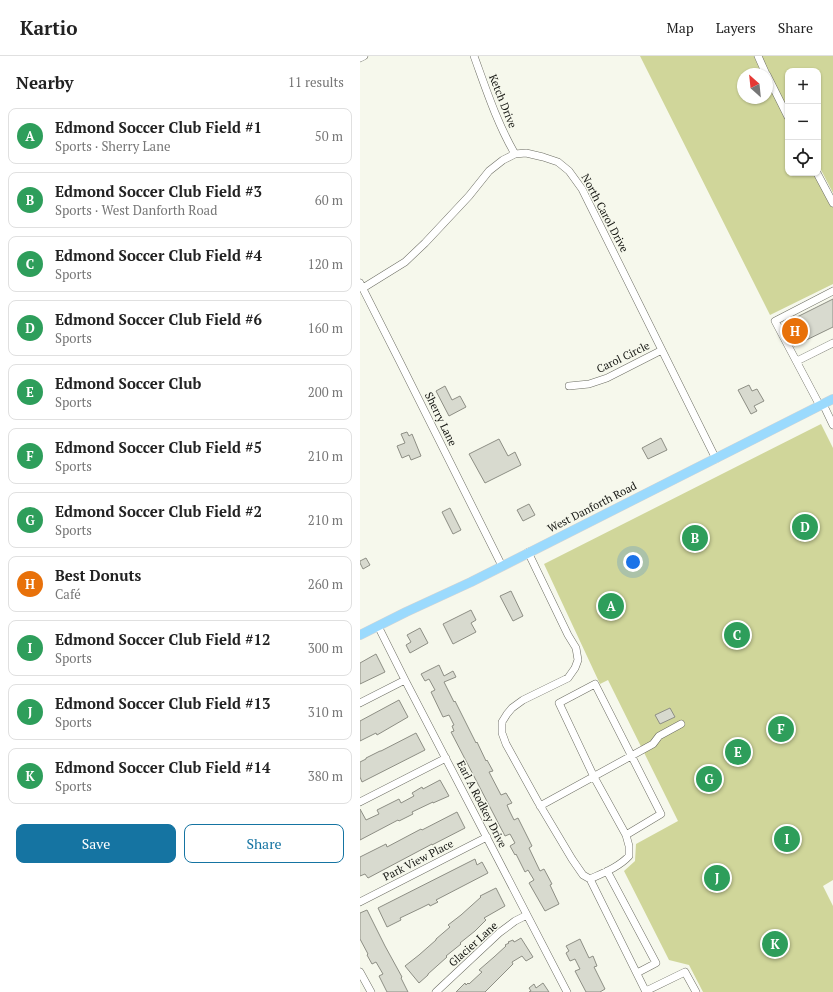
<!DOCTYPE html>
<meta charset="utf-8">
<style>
:root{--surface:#fff;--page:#f6f6f6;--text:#222;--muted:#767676;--line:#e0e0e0;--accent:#1574a2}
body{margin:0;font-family:"PT Serif",serif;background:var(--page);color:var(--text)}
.controls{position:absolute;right:12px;top:12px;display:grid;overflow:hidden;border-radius:8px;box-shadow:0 1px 3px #0004}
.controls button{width:36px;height:36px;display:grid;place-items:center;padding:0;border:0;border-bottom:1px solid var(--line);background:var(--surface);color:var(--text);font:20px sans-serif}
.compass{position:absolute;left:377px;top:12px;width:36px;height:36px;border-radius:50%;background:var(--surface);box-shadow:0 1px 3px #0004;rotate:333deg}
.you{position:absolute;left:273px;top:506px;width:14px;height:14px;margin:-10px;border:3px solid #fff;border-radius:50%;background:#1a73e8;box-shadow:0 0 0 6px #1a73e833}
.badge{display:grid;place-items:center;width:26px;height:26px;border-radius:50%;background:var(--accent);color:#fff;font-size:13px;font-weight:700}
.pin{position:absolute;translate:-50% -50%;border:2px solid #fff;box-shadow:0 1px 4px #0006}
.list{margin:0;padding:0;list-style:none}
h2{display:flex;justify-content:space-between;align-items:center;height:52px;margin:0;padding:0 16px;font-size:17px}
h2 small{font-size:13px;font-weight:400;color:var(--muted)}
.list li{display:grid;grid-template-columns:26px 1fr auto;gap:12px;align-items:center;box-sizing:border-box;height:56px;margin:0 8px 8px;padding:0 8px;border:1px solid var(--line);border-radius:8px}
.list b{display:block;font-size:15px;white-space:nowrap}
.list p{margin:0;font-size:13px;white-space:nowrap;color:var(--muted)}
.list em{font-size:13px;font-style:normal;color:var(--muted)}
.actions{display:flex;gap:8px;padding:12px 16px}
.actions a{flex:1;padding:9px 0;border:1px solid var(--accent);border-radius:8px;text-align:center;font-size:14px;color:var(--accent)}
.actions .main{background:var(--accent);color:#fff}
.icon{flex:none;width:22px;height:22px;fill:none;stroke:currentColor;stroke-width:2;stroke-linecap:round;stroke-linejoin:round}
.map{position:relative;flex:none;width:473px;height:936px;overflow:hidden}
header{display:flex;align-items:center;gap:24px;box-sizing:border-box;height:56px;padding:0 20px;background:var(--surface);border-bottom:1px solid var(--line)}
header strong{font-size:19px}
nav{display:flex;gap:22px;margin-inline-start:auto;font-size:14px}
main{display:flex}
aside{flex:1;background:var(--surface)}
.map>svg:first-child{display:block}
</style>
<header>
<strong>Kartio</strong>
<nav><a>Map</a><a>Layers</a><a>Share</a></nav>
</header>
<main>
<aside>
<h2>Nearby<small>11 results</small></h2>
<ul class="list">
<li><span class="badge" style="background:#2e9e5b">A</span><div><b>Edmond Soccer Club Field #1</b><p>Sports · Sherry Lane</p></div><em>50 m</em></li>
<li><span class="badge" style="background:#2e9e5b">B</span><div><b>Edmond Soccer Club Field #3</b><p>Sports · West Danforth Road</p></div><em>60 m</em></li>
<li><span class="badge" style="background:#2e9e5b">C</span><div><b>Edmond Soccer Club Field #4</b><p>Sports</p></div><em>120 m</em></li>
<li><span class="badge" style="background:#2e9e5b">D</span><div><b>Edmond Soccer Club Field #6</b><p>Sports</p></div><em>160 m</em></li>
<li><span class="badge" style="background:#2e9e5b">E</span><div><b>Edmond Soccer Club</b><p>Sports</p></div><em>200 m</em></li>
<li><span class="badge" style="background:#2e9e5b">F</span><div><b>Edmond Soccer Club Field #5</b><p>Sports</p></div><em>210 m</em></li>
<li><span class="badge" style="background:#2e9e5b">G</span><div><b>Edmond Soccer Club Field #2</b><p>Sports</p></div><em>210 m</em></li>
<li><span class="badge" style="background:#e8710a">H</span><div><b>Best Donuts</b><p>Café</p></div><em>260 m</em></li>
<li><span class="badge" style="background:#2e9e5b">I</span><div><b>Edmond Soccer Club Field #12</b><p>Sports</p></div><em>300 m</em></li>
<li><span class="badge" style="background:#2e9e5b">J</span><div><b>Edmond Soccer Club Field #13</b><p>Sports</p></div><em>310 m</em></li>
<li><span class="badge" style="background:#2e9e5b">K</span><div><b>Edmond Soccer Club Field #14</b><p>Sports</p></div><em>380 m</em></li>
</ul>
<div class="actions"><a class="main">Save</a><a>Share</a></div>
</aside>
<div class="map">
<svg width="473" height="936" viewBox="0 0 473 936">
<rect width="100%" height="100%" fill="#f6f8ec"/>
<!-- green -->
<path fill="#d0d69a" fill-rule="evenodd" d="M280 0H473V137L458 108V15H428V117H456L473 151V228L410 259ZM383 18H407V42H383Z
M461 368 473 392V824L463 830 473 850V936H343L329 909 309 904 264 815 275 805 276 788 318 765 248 624 240 628 184 508Z"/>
<!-- building -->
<path fill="#d8dacf" stroke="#8d8e84" d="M473 243V271L434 290 423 268Z
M389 329 392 335 397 333 404 345 394 350 397 355 391 358 378 334Z
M85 330 92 344 100 340 106 351 89 360 76 335Z
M47 376 49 380 52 378 61 400 51 404 49 399 42 402 37 390 45 387 41 378Z
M301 382 307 394 288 403 282 392Z
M139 383 148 400 155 396 161 409 125 427 109 398Z
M169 448 175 459 163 465 157 454Z
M90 452 101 474 93 478 82 456Z
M6 502 10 509 3 513 0 507V505Z
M151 535 163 560 153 565 140 540Z
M111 554 116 564 111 567 116 576 93 588 83 568Z
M60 572 68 587 50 597 46 589 51 586 47 579Z
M16 598 25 616 0 628V607Z
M79 609 84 620 93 615 96 621 84 626 94 646 95 645 116 687 117 686 126 705 127 704 133 715 129 716 141 739 146 737 152 747 147 749 149 754 154 764 158 762 172 790 169 792 180 815 184 813 192 828 190 829 199 848 185 855 169 827 174 824 168 814 165 816 156 798 155 799 150 790 155 787 150 778 145 780 91 676 94 675 92 670 94 669 89 659 83 661 71 636 75 634 69 623 65 625 61 618Z
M39 644 48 661 17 679 16 677 0 685V665Z
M310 652 315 661 300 668 295 659Z
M56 677 65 694 2 726 0 721V706L6 703V702L20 695H21Z
M80 724 89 740 73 747V746L52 756 53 758 39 765 38 764 0 784V753L6 764 19 758 17 754 39 743 41 747 54 740 52 737 62 731 63 733Z
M97 756 105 772 72 789V788L8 822 5 818 0 820V801L26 788 27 791 61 773 62 774Z
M115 803 117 809 122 806 128 817 76 844 78 846 70 850 69 848 61 852 40 862 41 864 27 871 18 852Z
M136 832 145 850 124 862 126 864 115 875 100 887 101 888 86 900 87 901 68 918V919L59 927 45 910 59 899 76 884V883L90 871 88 869 101 859 121 841 120 840Z
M7 854 25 890 42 921 41 922 48 936H27L19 920 23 918 16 906 12 908 7 899 8 898 0 883V857Z
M161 882 173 901 166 905 162 900 152 906 153 908 125 936H96L105 927 106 929 108 927 109 928 122 916 119 914 134 901 146 890 145 889 149 887 148 886 153 884 154 886 156 885Z
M220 883 229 902 233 900 237 910 234 911 245 933 240 936H226L215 915 220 913 215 903 210 905 206 897 209 895 206 890Z
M183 927 189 936H169L171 935 169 932 174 928 176 932Z"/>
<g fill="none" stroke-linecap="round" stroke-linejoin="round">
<!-- minor casing -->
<g stroke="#6c6d63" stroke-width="8">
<path id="minor" d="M114 0C126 33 137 67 155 98
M398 0 406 18
M0 2 4 0
M407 19 428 61
M457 117 473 147
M0 227 40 306 142 510
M3 232 45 206 65 187 109 140 129 115 143 104 155 98 166 97 183 101 198 106 209 115 222 133 356 403
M437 305 473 287
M209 330 229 328 247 322 302 294
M463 348 473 369
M460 350 415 265 473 235
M168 496 208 579 216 592 218 604 215 612 208 622 163 644 152 652 147 658 142 666V677L146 688 178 746 212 803 223 819 230 823 286 936
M18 570 45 624 207 936
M235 628 301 758 266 779 234 721 199 647Z
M0 647 45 624
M0 746 86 702
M180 750 293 688 299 680 321 668
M247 815 296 907 277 917
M230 823C243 817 259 811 269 800V790L266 779
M0 846 127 781
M0 916 11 936
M286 935 325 916 336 936
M76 936 139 877 155 865 167 859"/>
</g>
<!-- major casing -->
<g stroke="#d5d5d4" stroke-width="10">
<path id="major" d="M0 579 46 556 111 526 473 343"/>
</g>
<!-- minor -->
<use href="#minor" stroke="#fff" stroke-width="7"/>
<!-- major -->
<use href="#major" stroke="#9bdafd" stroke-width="9"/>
</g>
<g text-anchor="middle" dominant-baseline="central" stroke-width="3" stroke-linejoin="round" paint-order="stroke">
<!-- street labels -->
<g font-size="11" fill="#151612" stroke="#f6f8ec">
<text transform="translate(143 45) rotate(68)">Ketch Drive</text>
<text transform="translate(245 157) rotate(62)">North Carol Drive</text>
<text transform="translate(263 301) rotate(-26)">Carol Circle</text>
<text transform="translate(81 363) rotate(64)">Sherry Lane</text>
<text transform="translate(232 451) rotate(-27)">West Danforth Road</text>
<text transform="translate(122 748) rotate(63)">Earl A Rodkey Drive</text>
<text transform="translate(58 804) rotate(-27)">Park View Place</text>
<text transform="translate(113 888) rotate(-42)">Glacier Lane</text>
</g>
</g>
</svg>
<div class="controls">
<button>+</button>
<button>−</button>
<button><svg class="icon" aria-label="locate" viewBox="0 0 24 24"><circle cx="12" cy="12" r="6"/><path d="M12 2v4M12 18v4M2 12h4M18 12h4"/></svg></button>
</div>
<svg class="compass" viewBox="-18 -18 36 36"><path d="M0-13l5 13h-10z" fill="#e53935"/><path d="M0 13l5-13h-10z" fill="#767676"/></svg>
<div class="you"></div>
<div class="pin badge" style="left:251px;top:550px;background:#2e9e5b">A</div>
<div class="pin badge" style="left:335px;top:482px;background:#2e9e5b">B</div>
<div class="pin badge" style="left:377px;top:579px;background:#2e9e5b">C</div>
<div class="pin badge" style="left:445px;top:471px;background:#2e9e5b">D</div>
<div class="pin badge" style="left:378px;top:696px;background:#2e9e5b">E</div>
<div class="pin badge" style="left:421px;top:673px;background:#2e9e5b">F</div>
<div class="pin badge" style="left:349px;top:723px;background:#2e9e5b">G</div>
<div class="pin badge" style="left:435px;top:275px;background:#e8710a">H</div>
<div class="pin badge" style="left:427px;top:783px;background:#2e9e5b">I</div>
<div class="pin badge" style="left:357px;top:822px;background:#2e9e5b">J</div>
<div class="pin badge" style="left:415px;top:888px;background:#2e9e5b">K</div>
</div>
</main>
